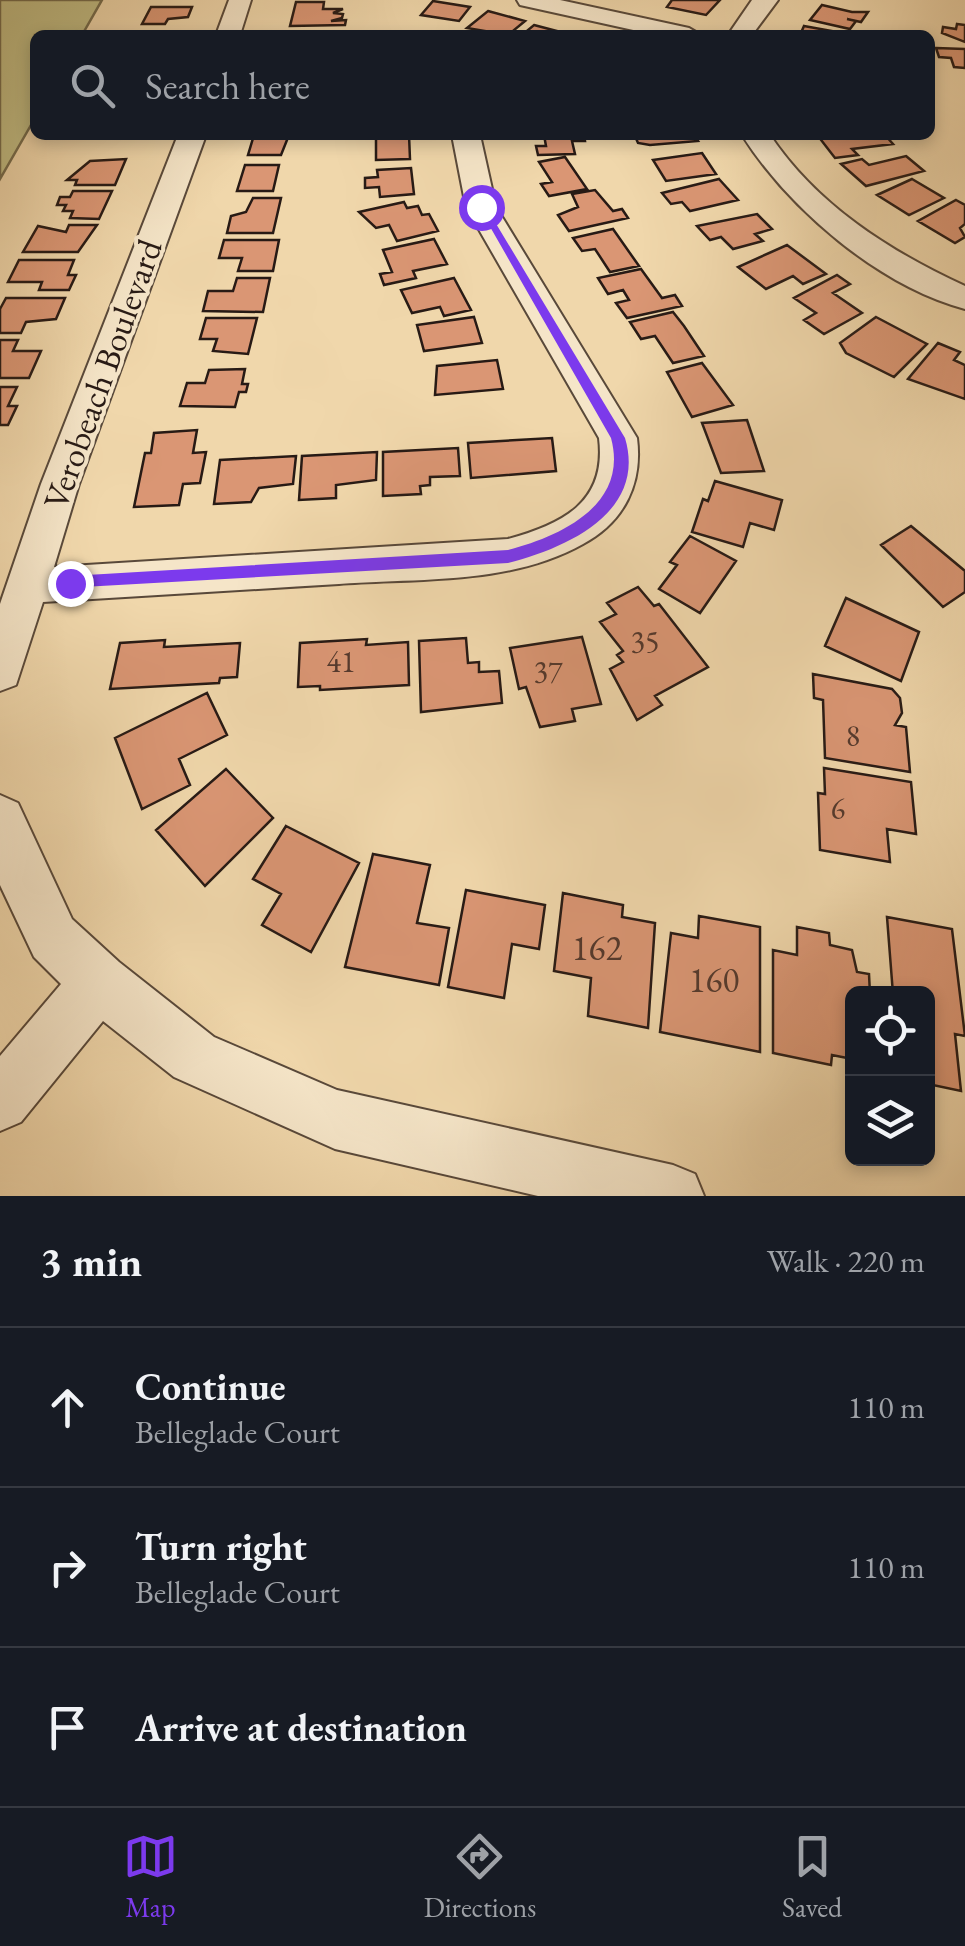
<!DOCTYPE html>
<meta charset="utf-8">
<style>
:root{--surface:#171b24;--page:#242831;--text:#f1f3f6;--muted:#9ea1a6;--line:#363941;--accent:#7c3aed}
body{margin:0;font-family:"EB Garamond",serif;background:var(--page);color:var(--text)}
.controls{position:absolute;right:30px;bottom:30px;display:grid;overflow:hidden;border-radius:15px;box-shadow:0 5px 15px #0003}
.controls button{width:90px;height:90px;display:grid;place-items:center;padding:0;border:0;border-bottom:2px solid var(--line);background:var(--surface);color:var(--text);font:50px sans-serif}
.stop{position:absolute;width:30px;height:30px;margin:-22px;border:8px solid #7c3aed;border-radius:50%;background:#fff}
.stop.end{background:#7c3aed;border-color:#fff;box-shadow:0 2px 10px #0008}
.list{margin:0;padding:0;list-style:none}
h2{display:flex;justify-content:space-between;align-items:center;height:130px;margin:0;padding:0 40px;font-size:42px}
h2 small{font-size:32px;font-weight:400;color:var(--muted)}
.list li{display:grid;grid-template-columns:65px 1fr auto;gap:30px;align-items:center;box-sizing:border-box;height:160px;padding:0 40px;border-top:2px solid var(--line)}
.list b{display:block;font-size:38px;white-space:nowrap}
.list p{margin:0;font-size:32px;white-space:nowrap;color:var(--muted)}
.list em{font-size:32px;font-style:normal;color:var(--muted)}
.icon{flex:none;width:55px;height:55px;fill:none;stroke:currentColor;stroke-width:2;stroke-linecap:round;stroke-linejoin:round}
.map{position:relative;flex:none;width:965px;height:1196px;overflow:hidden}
.search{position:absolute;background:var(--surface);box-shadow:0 5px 15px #0003;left:30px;right:30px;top:30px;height:110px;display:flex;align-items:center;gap:25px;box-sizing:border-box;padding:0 35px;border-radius:15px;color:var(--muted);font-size:38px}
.sheet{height:610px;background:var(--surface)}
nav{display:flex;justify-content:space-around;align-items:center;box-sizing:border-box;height:140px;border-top:2px solid var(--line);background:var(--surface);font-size:28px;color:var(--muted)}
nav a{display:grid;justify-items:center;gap:5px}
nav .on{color:var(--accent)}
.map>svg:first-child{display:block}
</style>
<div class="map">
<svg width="965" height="1196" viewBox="0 0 965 1196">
<rect width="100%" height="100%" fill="#f0d7ab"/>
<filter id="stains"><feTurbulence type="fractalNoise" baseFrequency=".002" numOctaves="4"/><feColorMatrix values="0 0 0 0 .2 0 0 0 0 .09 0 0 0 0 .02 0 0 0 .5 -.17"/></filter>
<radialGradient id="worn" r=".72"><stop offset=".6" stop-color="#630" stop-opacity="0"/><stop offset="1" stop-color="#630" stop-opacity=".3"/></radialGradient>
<!-- green -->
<path fill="#c0bc84" stroke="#746b4c" stroke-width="2.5" d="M0 0H102L82 35H35V118L0 179Z"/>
<!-- building -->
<path fill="#da9674" stroke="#271a15" stroke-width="2.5" d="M672 0H720L706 15 667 7Z
M433 1 470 7 459 21 421 15Z
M296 2H324L323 9H343L333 13 343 14 342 18 331 21 346 20 345 25 290 26Z
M822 5 852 12H868L861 22 847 19 856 21 850 29 810 20Z
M151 7H192L188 17 168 19 165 24H142Z
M488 11 525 21 508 35 467 28Z
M957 24 965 25V42L942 33 943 27 956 29Z
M534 25 572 35H522Z
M804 26 837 32 800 35Z
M936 48 965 49V68L954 67 951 58 939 57Z
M254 135H289L281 155H248Z
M409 135 410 159 376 160V136Z
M544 135H584L585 141H572L575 154 538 155 536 146H546Z
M647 135H694L698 141 650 145 638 143 635 136Z
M885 135 893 144 852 149 858 155 835 158 818 136Z
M702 153 716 174 666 181 653 160Z
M906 156 924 171 866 186 841 164 862 159 869 165Z
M565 157 587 189 549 196 541 184 552 182 539 162Z
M126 159 115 185H75L77 180H67L90 161Z
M245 165H279L273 191H237Z
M411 168 414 194 380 197 379 187 365 188V178L378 177 377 170Z
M719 179 738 200 690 211 682 202 671 204 662 193Z
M912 179 944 198 909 215 877 195Z
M595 190 613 211 622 209 628 218 569 231 558 215 578 207 572 194Z
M73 191H112L99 219 70 218 73 211H63L66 205H57L60 197H70Z
M253 198H281L273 233H227L231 216 246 212Z
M956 200 965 205V224L960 228 965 237 955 243 918 221Z
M404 202 407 208 418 206 422 215 429 214 438 231 397 241 389 225 376 228 359 212Z
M757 214 772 229 755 234 763 241 733 249 721 237 710 240 697 226Z
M69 225H97L78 252H23L38 226 66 232Z
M613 229 639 266 610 272 595 249 582 251 573 238Z
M434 239 447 264 413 271 416 278 384 285 380 274 392 272 383 250Z
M224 240H279L273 271H238L242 258H219Z
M787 245 826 274 803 284 793 276 766 289 738 267Z
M19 260H74L68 275H76L69 290H39L42 282H8Z
M641 269 662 298 675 295 682 306 627 318 616 303 629 300 623 290 608 294 598 278Z
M837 275 850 284 833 293 862 313 824 334 804 320 816 313 794 298Z
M237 278H270L263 312 203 311 208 291H233Z
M454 278 471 310 444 316 440 307 412 313 401 290Z
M6 298H65L56 319 26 322 21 333H0V309Z
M673 312 684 326 704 356 673 363 655 336 641 339 630 322Z
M474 317 482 343 424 351 417 325Z
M876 317 927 344 894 377 846 353 840 343Z
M206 318H257L248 354 213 351 217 339H200Z
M0 340H18L13 351H41L29 378H0Z
M938 343 960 352 954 360 965 365V399L908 379Z
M497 360 503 389 435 395 437 366Z
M702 363 733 405 692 417 667 372Z
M245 369 242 384H248L246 392H239L235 407 180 406 187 383H205L209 370Z
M0 387H17L8 406H17L8 425H0Z
M747 420 764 471 721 473 702 423Z
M197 430 193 453 206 452 200 483 183 484 179 505 134 507 145 453H151L154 433Z
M552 438 556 471 471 478 468 443Z
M458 448 460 476 430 477V485L420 486 421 494 383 496V452Z
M377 452 376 480 336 485V498L299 500 302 456Z
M296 456 293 484 259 488 251 502 214 504 220 460Z
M715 481 782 500 774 530 750 523 743 547 692 532 703 499 708 501Z
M911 526 965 571V592L943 607 881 545Z
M690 536 736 561 700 613 659 589 677 565 670 562Z
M638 587 654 606 659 604 708 667 655 696 662 705 637 720 610 669 623 662 617 655 623 651 600 622 616 614 607 603Z
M846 598 919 632 901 681 825 646Z
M582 637 601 704 572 709 575 721 540 727 526 687 519 689 510 648Z
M466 638 468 663 479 662V672L499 671 502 703 421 712 419 641Z
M367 639 366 645 408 642 409 685 320 690V686L298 687 300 643Z
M165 640 164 647 240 643 237 677 220 678 219 683 110 689 120 643Z
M813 674 892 689 900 698 902 713 895 725 906 727 910 772 825 758 823 700 814 698Z
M207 693 227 735 179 759 190 785 142 809 115 738Z
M824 768 911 782 916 834 887 829 890 862 820 850 818 793 825 794Z
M226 769 273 818 205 886 156 830Z
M286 826 359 863 311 952 262 925 281 894 253 879Z
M373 854 430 865 417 923 449 928 439 985 345 967Z
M466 890 545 905 539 949 512 944 504 998 448 987Z
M563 893 623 905 622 917 655 923 648 1028 588 1016 591 978 554 971Z
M699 916 760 927V1052L660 1032 671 933 698 938Z
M887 917 952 929 965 1036 955 1034 961 1091 928 1084V994H893Z
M797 927 829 933 830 945 852 950 857 972 869 974 870 994H852V1059L832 1055 831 1065 773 1053V950L797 955Z"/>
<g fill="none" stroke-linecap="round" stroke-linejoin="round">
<!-- minor casing -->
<g stroke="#59493a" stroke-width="4">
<path id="minor" d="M229 0H251L240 35H216Z
M517 0H560L689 28 701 35H656L520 5Z
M752 0H778L752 35H728Z
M178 135H206L79 484 54 567 508 539C563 524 607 502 599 438L466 207 452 135H480L496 207 637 438C643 484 624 522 583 544 510 585 420 578 339 584 240 590 142 596 43 602L16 685 0 691V604L41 484Z
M742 135H770C817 205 889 251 965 286V309C879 286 789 209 742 135Z
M0 795 18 803 72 919 119 962 214 1037 337 1090 673 1165 695 1174 704 1196H538L335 1149 174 1077 103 1021 21 1122 0 1131V1056L61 984 34 957 0 885Z"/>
</g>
<!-- minor -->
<use href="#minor" fill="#f5e5c8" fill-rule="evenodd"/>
</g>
<!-- route -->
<path fill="#7c3aed" d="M477 204 486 207 625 438C647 512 567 548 508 563L65 588 62 583 70 576 508 550C562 536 629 504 611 438Z"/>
<g text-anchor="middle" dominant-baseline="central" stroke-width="8" stroke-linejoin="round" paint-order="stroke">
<!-- number labels -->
<g font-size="30" fill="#54392d">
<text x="645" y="641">35</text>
<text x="341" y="661">41</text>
<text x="548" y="671">37</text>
<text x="853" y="735">8</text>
<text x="838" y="808">6</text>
</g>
<!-- street labels -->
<g font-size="35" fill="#271a15" stroke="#f5e5c8">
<text transform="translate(102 374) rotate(-70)">Verobeach Boulevard</text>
</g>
<!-- near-number labels -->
<g font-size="35" fill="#54392d">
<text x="597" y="947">162</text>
<text x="714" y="979">160</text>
</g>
</g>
<rect width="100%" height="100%" filter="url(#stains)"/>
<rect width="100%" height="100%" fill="url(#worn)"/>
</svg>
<div class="controls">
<button><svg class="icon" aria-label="locate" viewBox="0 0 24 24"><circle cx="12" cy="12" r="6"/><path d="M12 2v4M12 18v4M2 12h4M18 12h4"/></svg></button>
<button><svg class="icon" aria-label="layers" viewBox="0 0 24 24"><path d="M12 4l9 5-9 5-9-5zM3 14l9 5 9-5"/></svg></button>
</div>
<div class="stop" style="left:481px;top:207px"></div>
<div class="stop end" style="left:70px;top:583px"></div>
<div class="search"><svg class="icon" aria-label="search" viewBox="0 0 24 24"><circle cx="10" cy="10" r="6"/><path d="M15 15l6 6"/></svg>Search here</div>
</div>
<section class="sheet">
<h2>3 min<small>Walk · 220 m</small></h2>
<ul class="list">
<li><svg class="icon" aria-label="ahead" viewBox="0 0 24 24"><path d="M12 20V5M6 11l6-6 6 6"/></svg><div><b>Continue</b><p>Belleglade Court</p></div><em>110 m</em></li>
<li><svg class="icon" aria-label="right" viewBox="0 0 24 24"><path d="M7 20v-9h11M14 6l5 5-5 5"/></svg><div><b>Turn right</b><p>Belleglade Court</p></div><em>110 m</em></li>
<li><svg class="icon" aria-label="arrive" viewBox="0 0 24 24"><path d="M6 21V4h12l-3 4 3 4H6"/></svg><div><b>Arrive at destination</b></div></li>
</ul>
</section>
<nav>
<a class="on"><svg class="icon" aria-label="map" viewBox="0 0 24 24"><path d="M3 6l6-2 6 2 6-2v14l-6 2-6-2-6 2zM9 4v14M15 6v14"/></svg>Map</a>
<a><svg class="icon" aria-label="directions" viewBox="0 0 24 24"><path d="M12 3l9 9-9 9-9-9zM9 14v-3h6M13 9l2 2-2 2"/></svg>Directions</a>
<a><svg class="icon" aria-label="saved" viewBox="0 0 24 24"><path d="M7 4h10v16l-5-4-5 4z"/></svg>Saved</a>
</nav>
